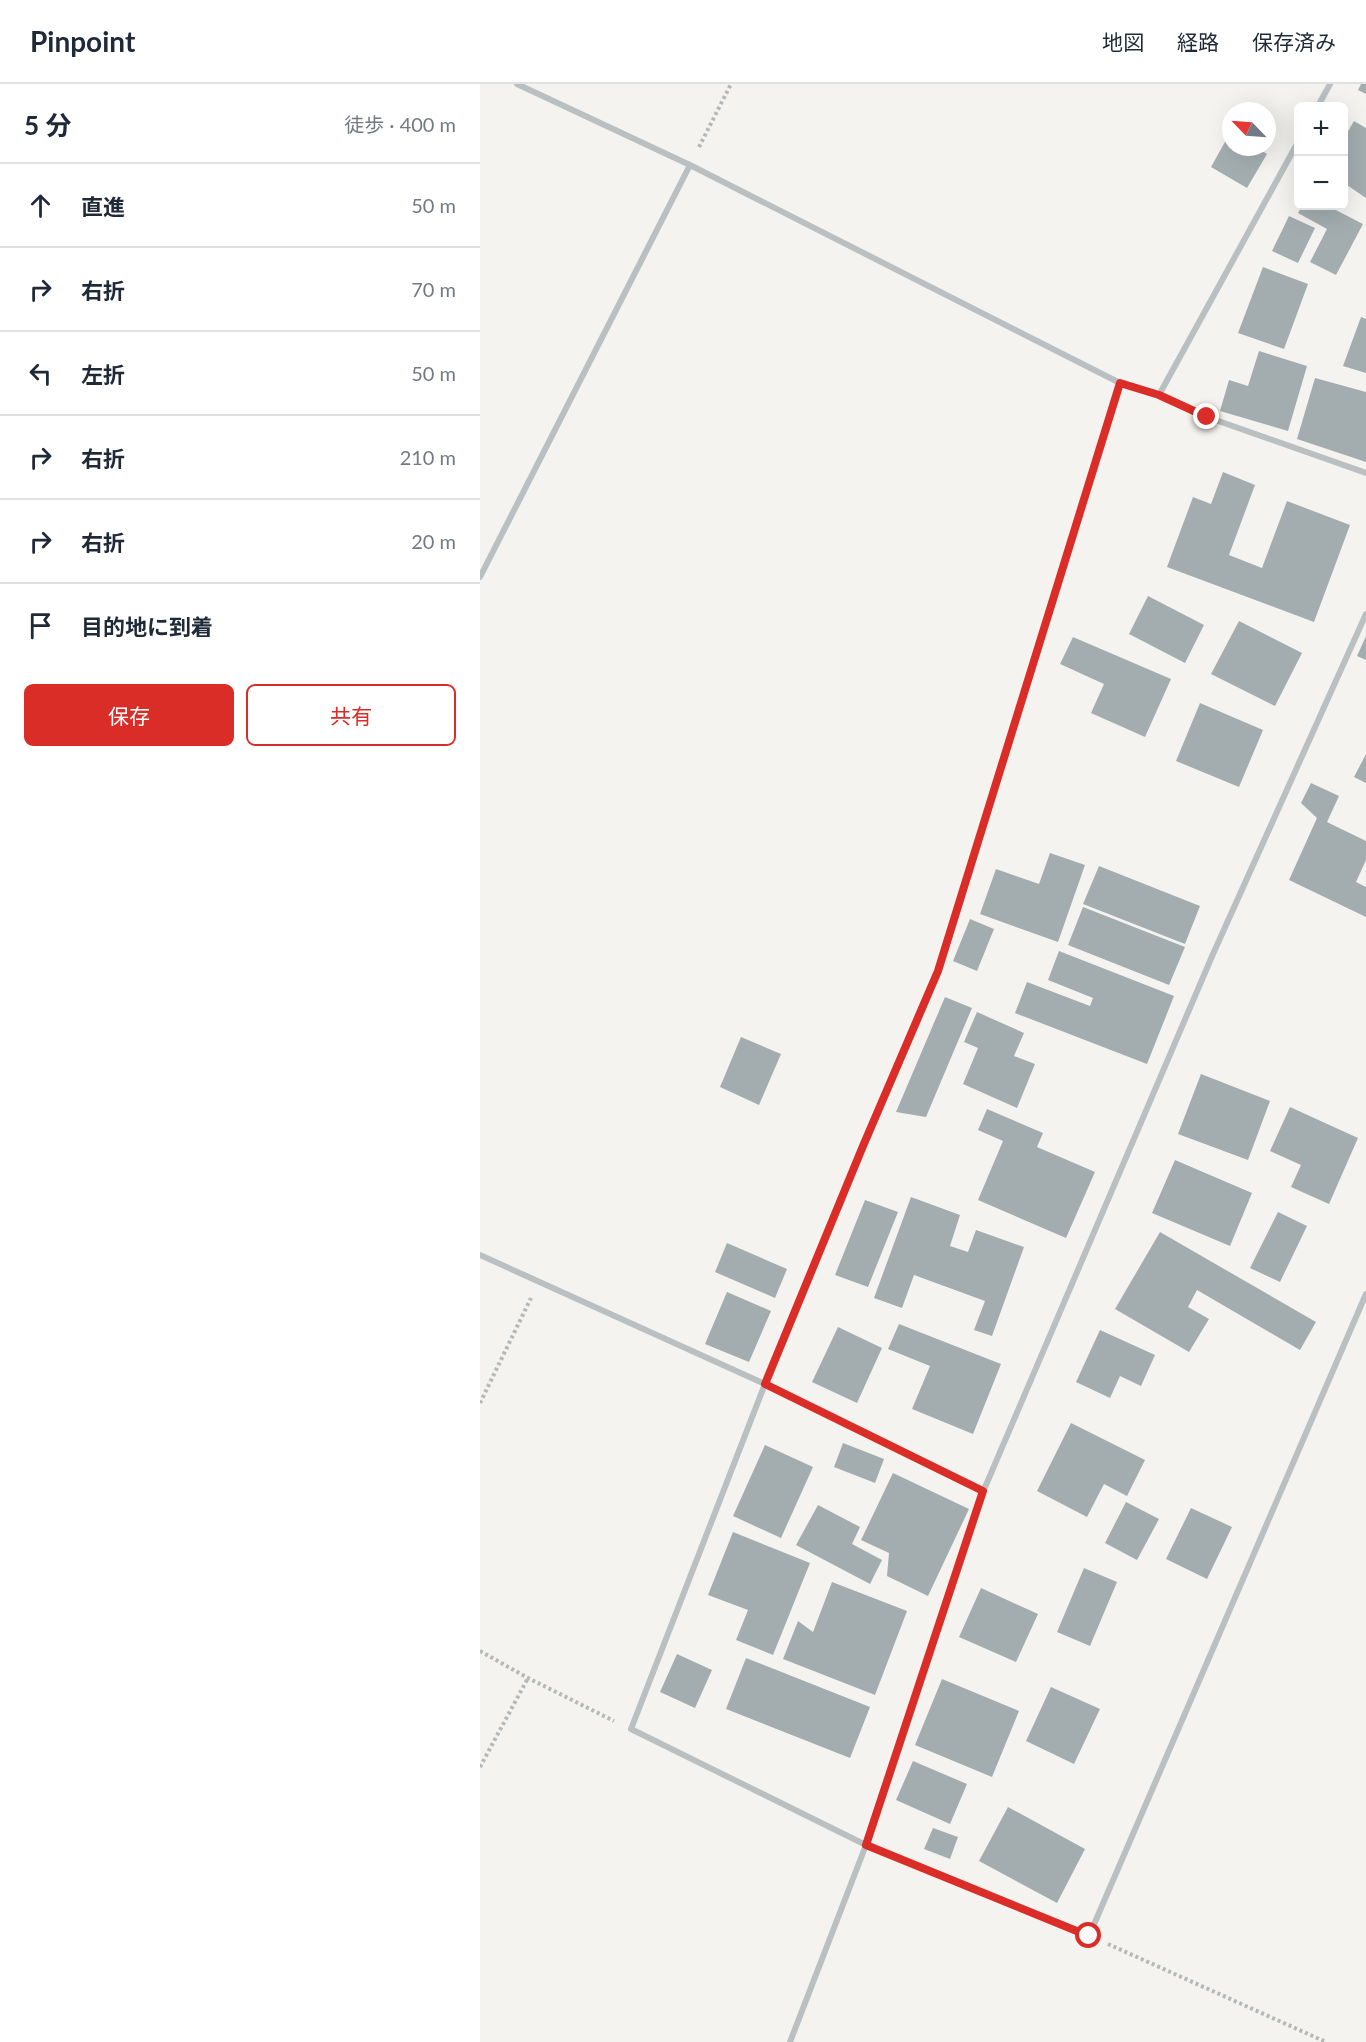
<!DOCTYPE html>
<html lang="ja">
<meta charset="utf-8">
<style>
:root{--surface:#fff;--page:#f2f2f3;--text:#1f2937;--muted:#747a83;--line:#e0e1e3;--accent:#db2d28}
body{margin:0;font-family:Lato,"Noto Sans JP",sans-serif;background:var(--page);color:var(--text)}
.controls{position:absolute;right:18px;top:18px;display:grid;overflow:hidden;border-radius:9px;box-shadow:0 6px 24px #0002}
.controls button{width:54px;height:54px;display:grid;place-items:center;padding:0;border:0;border-bottom:2px solid var(--line);background:var(--surface);color:var(--text);font:30px sans-serif}
.compass{position:absolute;left:742px;top:18px;width:54px;height:54px;border-radius:50%;background:var(--surface);box-shadow:0 6px 24px #0002;rotate:295deg}
.stop{position:absolute;width:18px;height:18px;margin:-14px;border:4px solid #db2d28;border-radius:50%;background:#fff}
.stop.end{background:#db2d28;border-color:#fff;box-shadow:0 2px 6px #0008}
.list{margin:0;padding:0;list-style:none}
h2{display:flex;justify-content:space-between;align-items:center;height:78px;margin:0;padding:0 24px;font-size:26px}
h2 small{font-size:20px;font-weight:400;color:var(--muted)}
.list li{display:grid;grid-template-columns:39px 1fr auto;gap:18px;align-items:center;box-sizing:border-box;height:84px;padding:0 24px;border-top:2px solid var(--line)}
.list b{display:block;font-size:22px;white-space:nowrap}
.list em{font-size:20px;font-style:normal;color:var(--muted)}
.actions{display:flex;gap:12px;padding:18px 24px}
.actions a{flex:1;padding:14px 0;border:2px solid var(--accent);border-radius:9px;text-align:center;font-size:21px;color:var(--accent)}
.actions .main{background:var(--accent);color:#fff}
.icon{flex:none;width:33px;height:33px;fill:none;stroke:currentColor;stroke-width:2;stroke-linecap:round;stroke-linejoin:round}
.map{position:relative;flex:none;width:886px;height:1958px;overflow:hidden}
header{display:flex;align-items:center;gap:36px;box-sizing:border-box;height:84px;padding:0 30px;background:var(--surface);border-bottom:2px solid var(--line)}
header strong{font-size:28px}
nav{display:flex;gap:33px;margin-inline-start:auto;font-size:21px}
main{display:flex}
aside{flex:1;background:var(--surface)}
.map>svg:first-child{display:block}
</style>
<header>
<strong>Pinpoint</strong>
<nav><a>地図</a><a>経路</a><a>保存済み</a></nav>
</header>
<main>
<aside>
<h2>5 分<small>徒歩 · 400 m</small></h2>
<ul class="list">
<li><svg class="icon" aria-label="ahead" viewBox="0 0 24 24"><path d="M12 20V5M6 11l6-6 6 6"/></svg><div><b>直進</b></div><em>50 m</em></li>
<li><svg class="icon" aria-label="right" viewBox="0 0 24 24"><path d="M7 20v-9h11M14 6l5 5-5 5"/></svg><div><b>右折</b></div><em>70 m</em></li>
<li><svg class="icon" aria-label="left" viewBox="0 0 24 24"><path d="M17 20v-9H6M10 6l-5 5 5 5"/></svg><div><b>左折</b></div><em>50 m</em></li>
<li><svg class="icon" aria-label="right" viewBox="0 0 24 24"><path d="M7 20v-9h11M14 6l5 5-5 5"/></svg><div><b>右折</b></div><em>210 m</em></li>
<li><svg class="icon" aria-label="right" viewBox="0 0 24 24"><path d="M7 20v-9h11M14 6l5 5-5 5"/></svg><div><b>右折</b></div><em>20 m</em></li>
<li><svg class="icon" aria-label="arrive" viewBox="0 0 24 24"><path d="M6 21V4h12l-3 4 3 4H6"/></svg><div><b>目的地に到着</b></div></li>
</ul>
<div class="actions"><a class="main">保存</a><a>共有</a></div>
</aside>
<div class="map">
<svg width="886" height="1958" viewBox="0 0 886 1958">
<rect width="100%" height="100%" fill="#f4f3ef"/>
<!-- building -->
<path fill="#a3adb0" d="M881 0H886V10L878 6Z
M874 37 886 44V114L864 99V54Z
M751 47V63H776L787 70 767 104 731 83Z
M822 122H848L883 140 856 191 830 178 847 145 818 129Z
M809 132 835 144 818 179 792 167Z
M783 183 828 200 804 265 758 249Z
M881 233 886 235V289L863 282Z
M779 267 827 282 808 347 740 327 749 296 768 302Z
M835 294 886 308V378L817 355Z
M743 388 775 401 749 471 782 484 807 417 870 441 834 538 687 483 713 413 731 420Z
M668 512 724 541 705 579 649 550Z
M759 537 822 569 795 622 731 590Z
M886 552V576L877 572Z
M593 553 691 595 665 653 611 629 624 600 580 580Z
M720 619 783 646 759 703 696 677Z
M886 670V699L874 693Z
M831 699 859 712 847 738 886 757V776L876 798 886 803V833L809 796 837 734 821 719Z
M570 769 605 781 578 858 500 830 516 785 559 800Z
M619 782 720 822 705 860 603 820Z
M603 823 705 863 689 901 588 861Z
M490 835 514 845 497 887 473 877Z
M579 867 694 912 667 980 535 929 547 898 610 922 613 914 568 896Z
M465 913 492 924 446 1033 416 1028Z
M497 928 544 949 534 972 555 980 537 1024 483 1000 498 964 484 958Z
M261 953 301 970 279 1021 240 1003Z
M721 990 790 1017 768 1076 698 1050Z
M810 1023 878 1054 849 1120 811 1103 821 1081 790 1067Z
M507 1025 563 1049 557 1063 615 1088 586 1154 498 1116 523 1057 498 1046Z
M695 1076 772 1109 750 1162 672 1129Z
M431 1113 480 1131 470 1162 488 1168 496 1146 544 1163 512 1252 494 1246 505 1217 434 1191 422 1224 394 1214Z
M385 1116 418 1128 388 1203 355 1191Z
M798 1128 827 1142 800 1198 770 1184Z
M680 1148 836 1238 820 1266 717 1206 708 1223 729 1235 709 1268 635 1225Z
M247 1159 307 1185 295 1214 235 1188Z
M247 1208 291 1227 269 1278 225 1260Z
M419 1240 521 1280 493 1350 432 1325 450 1282 408 1265Z
M358 1243 402 1264 377 1319 332 1298Z
M620 1246 675 1271 661 1302 640 1292 630 1314 596 1298Z
M591 1339 665 1376 647 1412 624 1400 607 1433 557 1407Z
M363 1359 404 1375 395 1399 354 1383Z
M285 1361 333 1383 301 1454 253 1432Z
M413 1389 489 1425 448 1512 407 1492 409 1469 381 1456Z
M646 1418 679 1435 657 1476 625 1459Z
M338 1421 380 1443 372 1460 402 1476 390 1500 316 1461Z
M711 1424 752 1443 727 1495 686 1475Z
M253 1448 330 1479 293 1571 256 1556 268 1526 228 1511Z
M604 1484 637 1498 610 1562 577 1548Z
M352 1498 427 1527 395 1611 303 1575 318 1537 333 1548Z
M501 1504 558 1530 536 1578 479 1553Z
M197 1570 232 1586 215 1624 180 1608Z
M266 1574 390 1623 370 1674 246 1625Z
M462 1595 539 1627 512 1693 435 1661Z
M571 1603 620 1625 594 1680 546 1657Z
M433 1677 487 1700 470 1740 416 1716Z
M528 1723 605 1765 577 1819 499 1777Z
M453 1744 478 1753 470 1775 444 1765Z"/>
<g fill="none" stroke-linecap="round" stroke-linejoin="round">
<!-- path -->
<path stroke="#b4b8b9" stroke-width="4" stroke-dasharray="3 3" stroke-linecap="butt" d="M219 63 251 0
M0 1319 51 1214
M0 1567 48 1594 134 1637
M0 1683 48 1594
M628 1860 846 1958"/>
<!-- street -->
<path stroke="#bac0c1" stroke-width="6" d="M37 0 210 81 640 299
M838 22 850 0
M679 311 818 58
M886 389 727 333 679 311 640 299 458 887 383 1062 285 1300 151 1645 386 1761 609 1852 886 1210
M0 493 210 81
M0 1171 285 1300 503 1408
M310 1958 386 1761 503 1408 733 870 886 530"/>
</g>
<g fill="none" stroke-linecap="round" stroke-linejoin="round">
<!-- route -->
<path stroke="#db2d28" stroke-width="8" d="M609 1852 386 1761 503 1407 285 1300 383 1062 458 887 640 299 679 311 727 333"/>
</g>
</svg>
<div class="controls">
<button>+</button>
<button>−</button>
</div>
<svg class="compass" viewBox="-18 -18 36 36"><path d="M0-13l5 13h-10z" fill="#e53935"/><path d="M0 13l5-13h-10z" fill="#747a83"/></svg>
<div class="stop" style="left:609px;top:1852px"></div>
<div class="stop end" style="left:727px;top:333px"></div>
</div>
</main>
